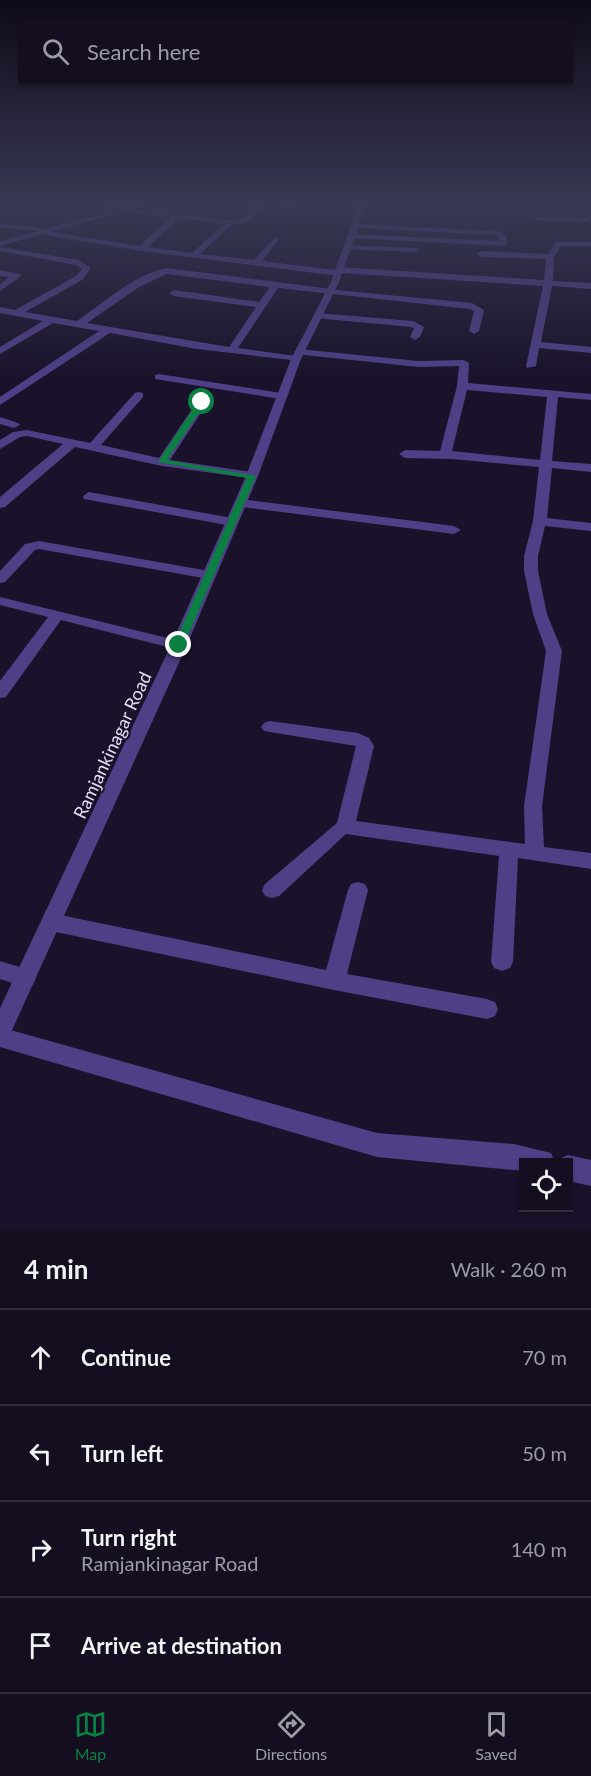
<!DOCTYPE html>
<meta charset="utf-8">
<style>
:root{--surface:#140e20;--page:#1d1729;--text:#f1f3f6;--muted:#9d9ca5;--line:#332e3e;--accent:#0b8043}
body{margin:0;font-family:Lato,sans-serif;background:var(--page);color:var(--text)}
.controls{position:absolute;right:18px;bottom:18px;display:grid;overflow:hidden;border-radius:0px;box-shadow:0 2px 4px #0004}
.controls button{width:54px;height:54px;display:grid;place-items:center;padding:0;border:0;border-bottom:2px solid var(--line);background:var(--surface);color:var(--text);font:30px sans-serif}
.stop{position:absolute;width:18px;height:18px;margin:-14px;border:4px solid #0b8043;border-radius:50%;background:#fff}
.stop.end{background:#0b8043;border-color:#fff;box-shadow:0 2px 6px #0008}
.list{margin:0;padding:0;list-style:none}
h2{display:flex;justify-content:space-between;align-items:center;height:78px;margin:0;padding:0 24px;font-size:26px}
h2 small{font-size:20px;font-weight:400;color:var(--muted)}
.list li{display:grid;grid-template-columns:39px 1fr auto;gap:18px;align-items:center;box-sizing:border-box;height:96px;padding:0 24px;border-top:2px solid var(--line)}
.list b{display:block;font-size:22px;white-space:nowrap}
.list p{margin:0;font-size:20px;white-space:nowrap;color:var(--muted)}
.list em{font-size:20px;font-style:normal;color:var(--muted)}
.icon{flex:none;width:33px;height:33px;fill:none;stroke:currentColor;stroke-width:2;stroke-linecap:round;stroke-linejoin:round}
.map{position:relative;flex:none;width:591px;height:1230px;overflow:hidden}
.search{position:absolute;background:var(--surface);box-shadow:0 2px 4px #0004;left:18px;right:18px;top:18px;height:66px;display:flex;align-items:center;gap:15px;box-sizing:border-box;padding:0 21px;border-radius:0px;color:var(--muted);font-size:22px}
.sheet{height:462px;background:var(--surface)}
nav{display:flex;justify-content:space-around;align-items:center;box-sizing:border-box;height:84px;border-top:2px solid var(--line);background:var(--surface);font-size:16px;color:var(--muted)}
nav a{display:grid;justify-items:center;gap:3px}
nav .on{color:var(--accent)}
.map>svg:first-child{display:block}
</style>
<div class="map">
<svg width="591" height="1230" viewBox="0 0 591 1230">
<rect width="100%" height="100%" fill="#1a122a"/>
<g fill="none" stroke-linecap="round" stroke-linejoin="round">
<!-- minor -->
<path fill="#4e3f86" fill-rule="evenodd" d="M96 205 230 220 243 218 255 205H263L248 222 232 224 200 254 254 260 275 237 279 239 262 261 335 270 339 267 544 280 546 259 481 257 477 254 481 251 548 254 556 242H591V246H561L554 257 553 281 591 283V289L552 286 541 342 591 347V353L539 348 536 366 527 368 526 366 543 286 342 273 338 276 141 251 45 235 36 231 0 228V224L38 227 47 231 139 246 171 217 126 213ZM179 218 224 224 192 253 148 247Z
M270 205H296L297 207 293 209Z
M591 211 590 222 536 221 532 219 536 217 586 218 587 213Z
M355 224 499 231 506 235 507 244 503 246 348 238V234H351L499 241 497 235 352 228V224Z
M348 245 415 248 419 250 415 252 345 249V245Z
M0 247 79 260 91 268 82 280 25 312 77 321C105 302 133 275 167 268L347 291 472 303 484 310 479 331 474 334 469 331 474 311 470 309 278 288 238 348 296 356 301 359 300 361 197 349 110 333 0 405V397L99 331 53 323 0 354V347L43 321 0 313V307L15 310 76 276 82 269 76 265 0 251ZM167 274 270 287 259 302 174 290 169 293 174 296 256 307 229 347 87 323 139 287Z
M0 270 20 274 21 276 0 291V284L9 277 0 276Z
M318 313 413 321 424 327 420 337 415 340 410 337 414 328 411 327 315 318 313 316Z
M299 349 418 361 464 360 469 363 468 383 591 394V400L558 397 552 461 591 464V472L552 468 547 518 591 523V531L545 526 538 556V571L547 614 562 651 542 806 544 847 591 853V869L518 858 513 962 510 968 502 971 494 968 491 962 499 856 346 834 279 896 272 898 265 896 262 890 265 884 337 823 356 746 264 731 261 727 264 723 270 721 358 733 369 738 374 746 356 821 525 844 524 806 546 651 533 614 524 571V556L533 521 539 467 451 459 405 458 399 454 405 450 440 451 457 386 459 366 418 367 295 354 294 352ZM467 390 547 397 540 460 452 451Z
M159 374 281 393 286 396 281 399 155 379V375Z
M139 392 143 393V397L101 445 159 458 198 400 202 399 208 402 170 460 252 472 258 476 256 479 162 466 75 447 5 507 0 508V497L63 444 27 436 20 437 0 449V440L13 432 27 430 90 443 135 393Z
M0 417 18 423 20 425 14 428 0 424Z
M89 492 232 518 239 522 232 526 84 499 83 496Z
M240 499 454 526 461 530 454 534 235 506 234 503Z
M39 541 209 571 216 575 209 579 39 549 35 550 5 582 0 583V571L25 544Z
M0 597 184 642 187 645 179 650 61 620 6 697 0 698V681L48 617 0 605Z
M358 882 365 884 368 890 347 974 487 999 495 1002 498 1009 495 1016 487 1019 334 990 51 931 44 928 41 922 44 916 51 913 326 970 348 890 351 884Z
M0 961 33 971 36 978 33 985 25 987 0 979Z
M0 1027 377 1133 514 1144 551 1153 555 1162H524V1171L377 1157 0 1047Z
M568 1155 591 1160V1186L568 1181V1162H558L559 1159Z"/>
<!-- tertiary -->
<path fill="#4e3f86" fill-rule="evenodd" d="M135 205H148L0 246V241Z
M358 205H366L339 282 301 359 258 476 187 645 8 1039 0 1042V1008L171 645 246 476 291 359 331 282Z"/>
</g>
<!-- sky -->
<linearGradient id="sky" x2="0" y2="1"><stop stop-color="#0e0a17"/><stop offset="0.54" stop-color="#383955"/><stop offset="1" stop-color="#383955" stop-opacity="0"/></linearGradient>
<rect width="591" height="378" fill="url(#sky)"/>
<!-- route -->
<path fill="#0b8043" d="M199 400 206 402 167 460 256 476 184 645 179 649 174 645 247 478 158 462Z"/>
<g text-anchor="middle" dominant-baseline="central" stroke-width="4.5" stroke-linejoin="round" paint-order="stroke">
<!-- street labels -->
<g font-size="18" fill="#e6dcfe" stroke="#1a122a">
<text transform="translate(112 745) rotate(-65)">Ramjankinagar Road</text>
</g>
</g>
</svg>
<div class="controls">
<button><svg class="icon" aria-label="locate" viewBox="0 0 24 24"><circle cx="12" cy="12" r="6"/><path d="M12 2v4M12 18v4M2 12h4M18 12h4"/></svg></button>
</div>
<div class="stop" style="left:202px;top:402px"></div>
<div class="stop end" style="left:179px;top:645px"></div>
<div class="search"><svg class="icon" aria-label="search" viewBox="0 0 24 24"><circle cx="10" cy="10" r="6"/><path d="M15 15l6 6"/></svg>Search here</div>
</div>
<section class="sheet">
<h2>4 min<small>Walk · 260 m</small></h2>
<ul class="list">
<li><svg class="icon" aria-label="ahead" viewBox="0 0 24 24"><path d="M12 20V5M6 11l6-6 6 6"/></svg><div><b>Continue</b></div><em>70 m</em></li>
<li><svg class="icon" aria-label="left" viewBox="0 0 24 24"><path d="M17 20v-9H6M10 6l-5 5 5 5"/></svg><div><b>Turn left</b></div><em>50 m</em></li>
<li><svg class="icon" aria-label="right" viewBox="0 0 24 24"><path d="M7 20v-9h11M14 6l5 5-5 5"/></svg><div><b>Turn right</b><p>Ramjankinagar Road</p></div><em>140 m</em></li>
<li><svg class="icon" aria-label="arrive" viewBox="0 0 24 24"><path d="M6 21V4h12l-3 4 3 4H6"/></svg><div><b>Arrive at destination</b></div></li>
</ul>
</section>
<nav>
<a class="on"><svg class="icon" aria-label="map" viewBox="0 0 24 24"><path d="M3 6l6-2 6 2 6-2v14l-6 2-6-2-6 2zM9 4v14M15 6v14"/></svg>Map</a>
<a><svg class="icon" aria-label="directions" viewBox="0 0 24 24"><path d="M12 3l9 9-9 9-9-9zM9 14v-3h6M13 9l2 2-2 2"/></svg>Directions</a>
<a><svg class="icon" aria-label="saved" viewBox="0 0 24 24"><path d="M7 4h10v16l-5-4-5 4z"/></svg>Saved</a>
</nav>
